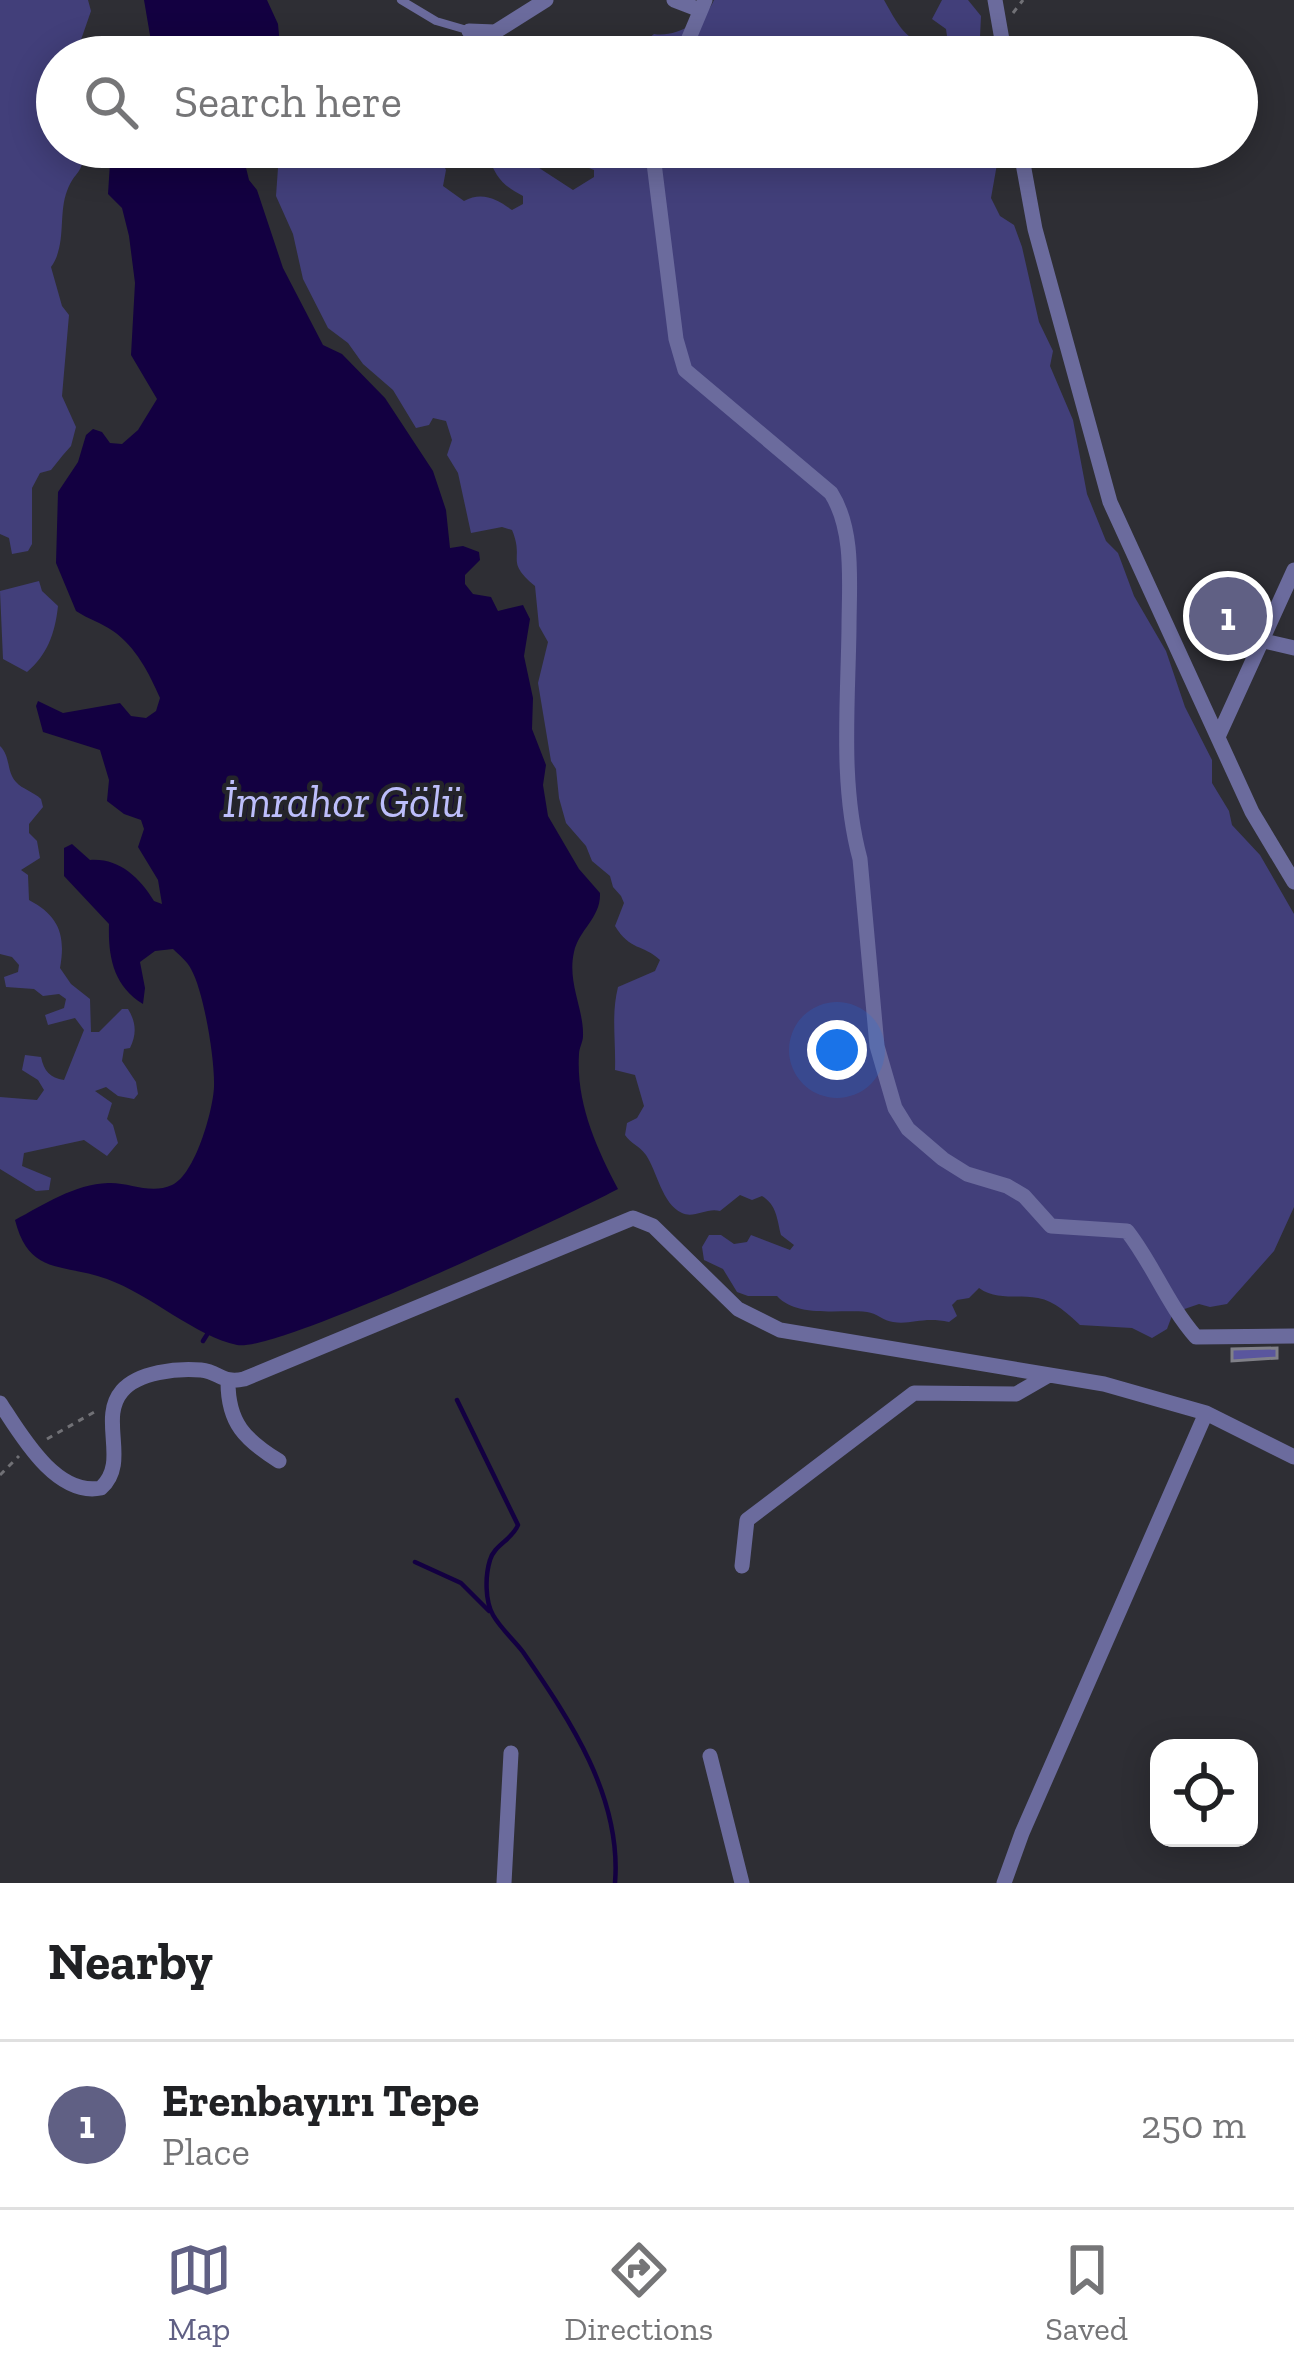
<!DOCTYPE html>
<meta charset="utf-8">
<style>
:root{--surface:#fff;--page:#f2f2f2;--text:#202124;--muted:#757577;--line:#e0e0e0;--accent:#606084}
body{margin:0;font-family:"Zilla Slab",serif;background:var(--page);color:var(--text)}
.controls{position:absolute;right:36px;bottom:36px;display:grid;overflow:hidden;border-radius:24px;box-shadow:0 6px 30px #0003}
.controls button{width:108px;height:108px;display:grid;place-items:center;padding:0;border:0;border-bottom:3px solid var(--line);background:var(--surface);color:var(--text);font:60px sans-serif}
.you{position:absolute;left:837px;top:1050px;width:42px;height:42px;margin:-30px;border:9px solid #fff;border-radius:50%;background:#1a73e8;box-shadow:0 0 0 18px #1a73e833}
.badge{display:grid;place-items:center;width:78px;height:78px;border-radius:50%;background:var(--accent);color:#fff;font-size:39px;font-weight:700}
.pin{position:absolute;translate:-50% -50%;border:6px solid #fff;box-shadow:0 3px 12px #0006}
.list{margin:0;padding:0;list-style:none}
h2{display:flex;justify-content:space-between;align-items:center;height:156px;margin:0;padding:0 48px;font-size:51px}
h2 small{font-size:39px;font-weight:400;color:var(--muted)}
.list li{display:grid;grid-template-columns:78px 1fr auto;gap:36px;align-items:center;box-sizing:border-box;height:168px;padding:0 48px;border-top:3px solid var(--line)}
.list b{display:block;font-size:45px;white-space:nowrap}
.list p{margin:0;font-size:39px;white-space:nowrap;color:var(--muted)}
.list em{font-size:39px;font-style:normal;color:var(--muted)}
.icon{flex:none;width:66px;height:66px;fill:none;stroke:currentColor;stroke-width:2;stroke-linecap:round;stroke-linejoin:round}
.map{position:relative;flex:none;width:1294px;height:1883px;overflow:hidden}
.search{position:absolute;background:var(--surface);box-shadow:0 6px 30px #0003;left:36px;right:36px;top:36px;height:132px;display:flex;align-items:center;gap:30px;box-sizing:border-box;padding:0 42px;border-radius:66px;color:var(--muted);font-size:45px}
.sheet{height:324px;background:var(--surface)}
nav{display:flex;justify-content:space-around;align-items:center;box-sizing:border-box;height:168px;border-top:3px solid var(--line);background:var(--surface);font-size:33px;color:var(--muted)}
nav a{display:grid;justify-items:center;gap:6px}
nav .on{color:var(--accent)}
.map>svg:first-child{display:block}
</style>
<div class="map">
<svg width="1294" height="1883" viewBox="0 0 1294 1883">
<rect width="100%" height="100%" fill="#2e2e34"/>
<!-- green -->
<path fill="#423f7a" d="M0 0H88L91 11 75 57H57V147H85C82 178 76 168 67 191 58 214 67 245 51 267L62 306 69 315 62 396 76 427 71 446 63 455 51 470 40 473 32 488V544L28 551 12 554 9 538 0 534Z
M714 0H884C902 32 907 43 944 49L948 43 946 29 932 19 942 0H968L981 16 980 37 986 57H623L624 50 638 47 654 34C676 38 706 20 714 0Z
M288 147H442L438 154 446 170 443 186 464 201C482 191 497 199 512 210L523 204V196C500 184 497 177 487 155L490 149 569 147 570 156 536 160 533 164 573 190 594 177V170L584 166 581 158 588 147H1000L991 198 1000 216 1014 225 1022 247 1039 322 1053 351 1050 366 1073 420 1087 494 1106 541 1118 553 1134 596 1166 651 1185 707 1212 760V783L1229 811 1232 825 1260 855 1294 914V1207L1274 1251 1227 1304 1210 1307 1199 1304 1173 1313 1167 1329 1152 1338 1132 1328 1080 1325C1068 1314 1055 1301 1038 1298 1017 1294 997 1301 979 1288L969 1298 957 1300 952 1305 957 1316 949 1322C923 1316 912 1325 893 1322 884 1321 876 1313 867 1312 839 1309 797 1318 777 1296H748L737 1292 723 1269 704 1260 702 1247 709 1235H721L734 1244 747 1242 751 1235 790 1250 794 1245 781 1235C777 1220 777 1205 762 1196L752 1200 740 1195 720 1211C707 1207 694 1219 682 1213 662 1204 657 1171 646 1155 639 1145 631 1144 625 1135L627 1123 637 1118 644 1106 635 1075 615 1070C616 1040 611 1015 618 987L655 971 660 960C643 944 630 951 615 926L624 903 621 896 613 887 610 876 592 861 586 846 566 823 559 798 556 769 551 761 538 683 548 642 539 626 535 586C504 560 525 561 512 530L502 527 471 533 458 473 447 455 452 440 446 421 433 418 429 425 416 428 393 390 363 364 348 343 328 328 303 279 293 234 276 196 278 168Z
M39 581 42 591 58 606C55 634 47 655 27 672L3 659 0 591Z
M0 746C11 757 6 771 16 782 22 789 34 792 41 799L43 807 29 824V833L37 841 40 858 21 870 28 875 29 900C59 916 66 935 60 968L71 984 90 999 91 1032H99L122 1009H128C136 1022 137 1034 130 1048L124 1049 122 1061 136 1082 138 1094 134 1099 118 1096 106 1087 95 1091 112 1103 107 1119 113 1125 118 1143 107 1156 84 1140 24 1153 22 1166 51 1178 49 1190 36 1191 0 1169V1097L37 1100 44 1090 38 1080 22 1070 25 1055 41 1057C44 1071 50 1078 64 1080L84 1030 75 1018 48 1025 45 1015 64 1008 66 999 59 994 43 996 34 989 6 987 4 977 18 972 19 965 12 957 0 954Z"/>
<!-- water -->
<path fill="#130041" d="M144 0H267L278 24 281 57H147L152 47Z
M111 147H241L249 180 257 190 283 268 323 345 342 354 385 398 433 471 446 510 450 548 463 546 479 552 480 560 465 575V584L473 594 491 597 498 611 523 605 530 619 524 656 533 698 532 729 546 765 543 785 548 816 579 869 600 893C601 918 579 929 574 952 567 983 584 1009 583 1036 583 1042 579 1048 579 1054 576 1103 596 1147 618 1189 567 1216 276 1353 237 1345 197 1337 149 1294 107 1279 63 1263 29 1276 15 1220 43 1205 75 1184 108 1183 130 1182 150 1195 172 1185 195 1175 213 1111 214 1087 215 1060 204 992 191 969 187 961 179 955 173 949L155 951 140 962 145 988 143 1004C113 986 108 956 109 924L64 876V848L72 844 90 860C119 858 139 877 154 901L162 904 158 880 138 847 144 829 141 820 124 814 107 801 109 780 100 750 43 732 36 706 38 701 63 713 120 703 131 716 146 718 156 711 160 698C149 673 136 647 113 631 102 623 88 619 76 611L56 563 58 492 78 462 86 435 93 429 102 432 110 443 122 444 138 430 157 399 131 355 135 283 129 236 122 208 108 194Z"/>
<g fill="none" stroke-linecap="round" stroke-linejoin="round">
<!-- stream -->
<path stroke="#130041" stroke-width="4.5" d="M203 1341 208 1333
M457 1400 518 1525C512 1540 494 1545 490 1560 485 1576 485 1601 493 1615 501 1629 514 1640 523 1652 570 1720 622 1797 615 1883
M415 1562 461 1583 489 1611"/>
</g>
<!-- building -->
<path fill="#5a569e" stroke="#808088" stroke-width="3" d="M1277 1348V1358L1232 1361V1349Z"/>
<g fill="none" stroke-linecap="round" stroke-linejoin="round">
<!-- path -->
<path stroke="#717176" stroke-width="3" stroke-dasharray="6 6" stroke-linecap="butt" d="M1013 13 1023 0
M47 1439 96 1411
M0 1475 19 1456"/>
<!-- lane -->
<path stroke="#6b6b9d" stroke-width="8" d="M401 0 436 21 467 30"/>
<!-- street -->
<path stroke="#6b6b9d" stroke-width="15" d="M674 0 700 10
M995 0 1005 57
M469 31 495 32 546 0
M681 57 705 0
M652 147 676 339 685 370 831 493C855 531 849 585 849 628 848 704 840 785 860 859L877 1046 895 1108 908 1129 943 1159 967 1174 1007 1186 1024 1196 1051 1226 1127 1231C1153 1264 1167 1304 1196 1337L1294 1336
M1020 147 1035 229 1110 502 1252 812 1294 882
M1260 640 1294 648
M1218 737 1294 570
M228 1382C228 1423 245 1440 279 1461
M0 1403C21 1435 56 1497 101 1488 130 1462 98 1419 122 1391 138 1372 177 1368 201 1370 220 1372 222 1384 244 1379L633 1218 653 1226 738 1309 780 1330 1104 1384 1206 1413 1294 1457
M742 1566 747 1520 914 1393 1016 1394 1049 1375
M710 1756 742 1883
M504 1883 511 1753
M1004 1883 1022 1833 1206 1413"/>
</g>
<g text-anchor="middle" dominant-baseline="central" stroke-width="9" stroke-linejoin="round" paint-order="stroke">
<!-- water labels -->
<g font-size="45" font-style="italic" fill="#bdbefb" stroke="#24242a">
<text x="344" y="802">İmrahor Gölü</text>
</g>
</g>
</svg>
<div class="controls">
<button><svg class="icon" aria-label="locate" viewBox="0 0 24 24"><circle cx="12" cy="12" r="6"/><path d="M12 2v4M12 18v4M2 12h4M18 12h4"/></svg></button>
</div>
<div class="you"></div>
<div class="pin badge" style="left:1228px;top:616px">1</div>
<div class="search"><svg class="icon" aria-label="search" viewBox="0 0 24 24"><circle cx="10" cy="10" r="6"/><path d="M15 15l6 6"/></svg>Search here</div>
</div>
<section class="sheet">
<h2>Nearby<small></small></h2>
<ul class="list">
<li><span class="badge">1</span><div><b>Erenbayırı Tepe</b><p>Place</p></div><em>250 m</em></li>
</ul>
</section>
<nav>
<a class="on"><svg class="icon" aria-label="map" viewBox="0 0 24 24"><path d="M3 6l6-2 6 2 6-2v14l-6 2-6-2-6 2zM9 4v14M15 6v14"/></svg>Map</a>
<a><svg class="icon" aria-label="directions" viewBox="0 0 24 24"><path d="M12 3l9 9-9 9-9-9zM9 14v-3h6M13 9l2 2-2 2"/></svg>Directions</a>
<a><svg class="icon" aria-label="saved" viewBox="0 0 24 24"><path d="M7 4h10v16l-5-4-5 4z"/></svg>Saved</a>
</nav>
